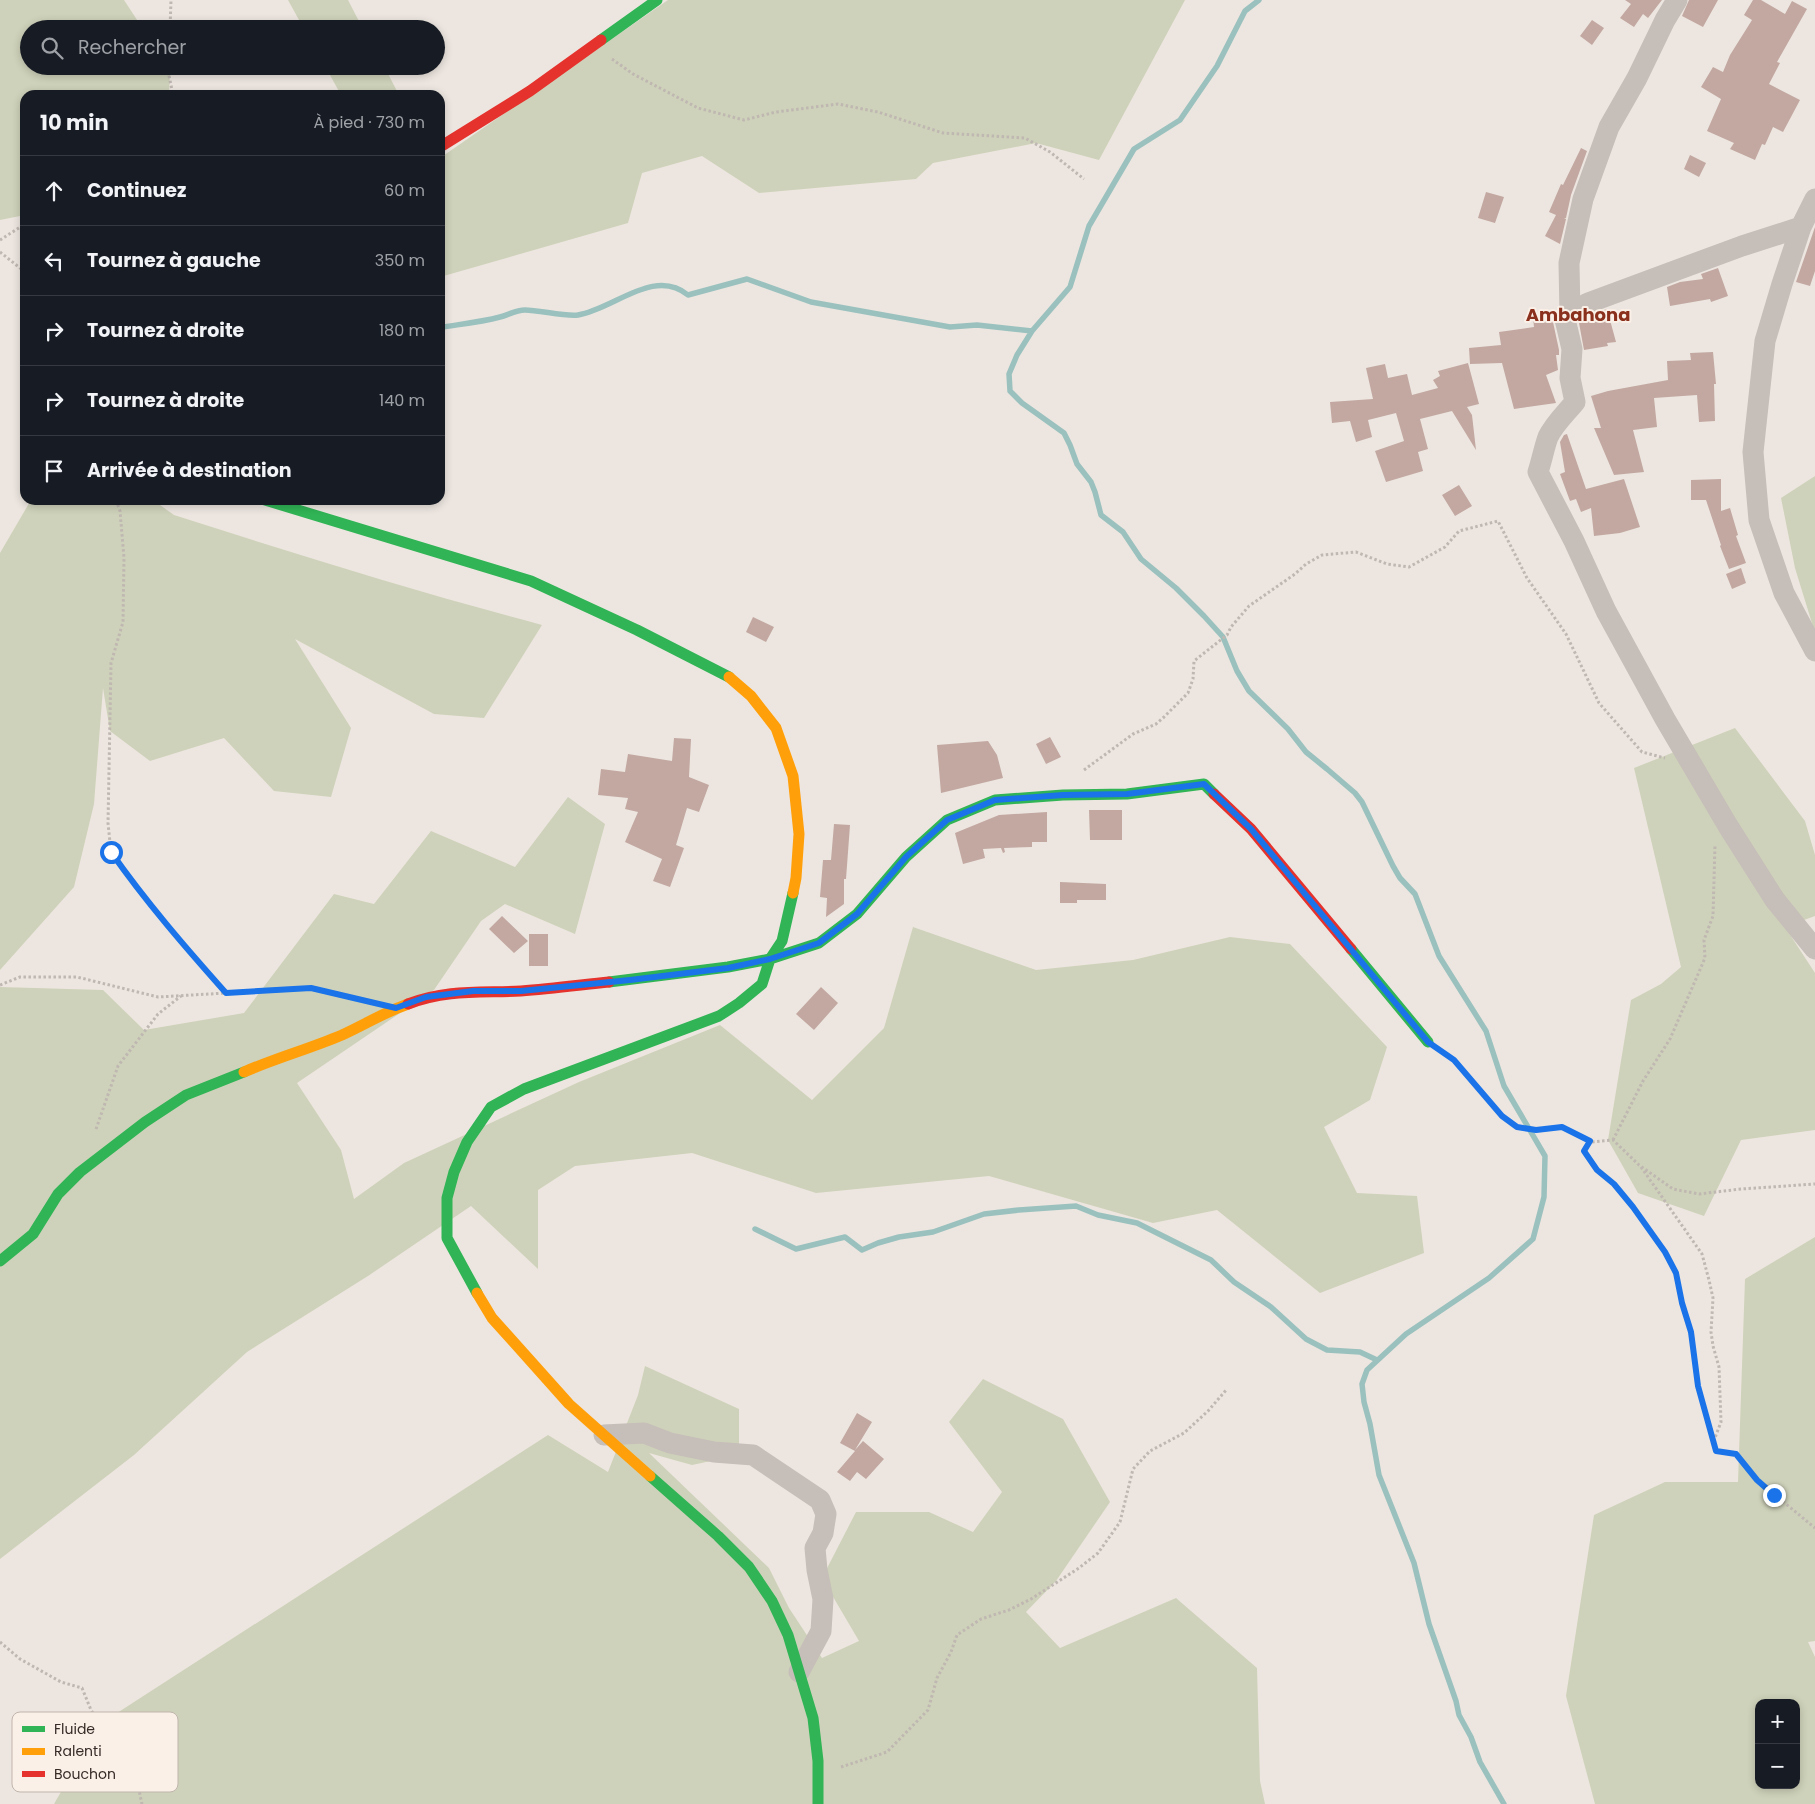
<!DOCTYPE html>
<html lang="fr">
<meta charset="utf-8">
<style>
:root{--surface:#171b24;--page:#242831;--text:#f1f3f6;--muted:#9ea1a6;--line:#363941}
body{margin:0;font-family:Poppins,sans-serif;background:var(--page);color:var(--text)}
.controls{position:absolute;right:15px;bottom:15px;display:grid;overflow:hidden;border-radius:10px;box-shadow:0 2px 8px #0003}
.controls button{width:45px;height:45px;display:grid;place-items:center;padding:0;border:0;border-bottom:1px solid var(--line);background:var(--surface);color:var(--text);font:25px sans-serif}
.stop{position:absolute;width:15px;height:15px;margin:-11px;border:4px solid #1a73e8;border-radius:50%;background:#fff}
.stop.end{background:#1a73e8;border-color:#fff;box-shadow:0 1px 5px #0008}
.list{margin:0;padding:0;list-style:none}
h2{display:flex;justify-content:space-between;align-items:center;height:65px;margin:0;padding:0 20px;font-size:21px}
h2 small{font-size:16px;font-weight:400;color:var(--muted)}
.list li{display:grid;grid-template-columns:32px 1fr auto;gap:15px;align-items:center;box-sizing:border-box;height:70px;padding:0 20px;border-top:1px solid var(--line)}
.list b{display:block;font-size:19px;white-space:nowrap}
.list em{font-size:16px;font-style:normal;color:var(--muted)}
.icon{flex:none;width:28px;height:28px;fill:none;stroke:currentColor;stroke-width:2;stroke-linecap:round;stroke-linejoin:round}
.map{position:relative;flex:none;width:1815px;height:1804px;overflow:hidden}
.search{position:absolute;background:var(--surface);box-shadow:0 2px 8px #0003;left:20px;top:20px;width:425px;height:55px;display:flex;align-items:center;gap:12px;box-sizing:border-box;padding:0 18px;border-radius:28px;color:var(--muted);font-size:19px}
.panel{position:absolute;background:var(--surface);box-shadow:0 2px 8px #0003;left:20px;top:90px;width:425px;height:415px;border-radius:15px}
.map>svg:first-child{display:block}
</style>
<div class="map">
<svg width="1815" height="1804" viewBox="0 0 1815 1804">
<rect width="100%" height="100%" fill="#ede6e0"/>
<!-- green -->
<path fill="#cfd2ba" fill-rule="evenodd" d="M0 0H124L143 29H29V66H166L170 73 169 95H25V215L0 220Z
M288 0H348L363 29H304Z
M668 0H1185L1099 160 1036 143 933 163 916 179 759 193 702 156 642 173 628 223 440 277V158Z
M325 66H384L399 95H341Z
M1815 476V633L1795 568 1781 498Z
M31 500H153L174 515C296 554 418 592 542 625L484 718 434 714 295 639 351 728 331 797 274 791 224 738 150 761 110 731 103 688 94 804 74 887 0 970V553Z
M1735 728 1805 821 1815 855V916L1785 927 1815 973V1130L1741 1140 1704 1216 1638 1193 1608 1140 1631 1000 1661 984 1681 967 1634 768Z
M568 797 605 824 575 934 505 904 481 921 434 990 297 1083 341 1150 354 1199 404 1163 579 1082 720 1025 812 1100 884 1028 913 927 1036 970 1133 960 1230 937 1290 944 1387 1047 1370 1100 1324 1127 1357 1193 1417 1196 1424 1253 1320 1293 1217 1210 1153 1223 989 1176 816 1193 692 1153 575 1166 538 1190V1269L471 1206 368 1276 247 1352 134 1455 0 1559V987L103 990 144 1030 244 1013 334 894 374 904 431 831 515 867Z
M1815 1237V1641L1808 1642 1815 1657V1804H1595L1566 1696 1594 1515 1665 1482H1738L1745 1279ZM1759 1703H1796V1785H1759Z
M645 1366 739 1409V1455L692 1465 649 1453 769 1568 789 1608 822 1658 859 1641 822 1578 856 1512H929L973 1532 1002 1492 949 1422 983 1379 1063 1419 1110 1502 1056 1581 1026 1612 1060 1648 1176 1598 1257 1668 1260 1781 1265 1804H54L100 1724 548 1435 608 1472 638 1395Z"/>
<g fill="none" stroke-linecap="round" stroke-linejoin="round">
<!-- stream -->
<path stroke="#9bc1be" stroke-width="5.5" d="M1259 0 1245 11 1217 66 1180 120 1134 149 1089 226 1070 287 1032 331 1017 355 1009 374 1010 391 1022 403 1064 433 1070 445 1077 464 1091 482 1095 492 1101 515 1123 532 1141 559 1176 588 1204 616 1223 637 1237 671 1249 691 1288 729 1306 752 1327 769 1355 793 1362 802 1393 866 1400 878 1415 894 1439 956 1486 1031 1504 1086 1545 1156 1544 1197 1533 1239 1489 1278 1406 1334 1367 1370 1362 1384 1364 1402 1370 1424 1379 1475 1414 1563 1429 1624 1456 1701 1459 1715 1471 1737 1480 1762 1504 1804
M440 326 443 327C462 324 481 322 500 317 508 315 516 310 525 310 539 310 566 317 578 315 614 309 654 267 688 295L747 279 811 302 950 327 977 325 1032 331
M755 1229 796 1249 845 1237 862 1250 878 1243 899 1237 933 1232 984 1214 1019 1210 1076 1206 1098 1215 1137 1223 1211 1260 1234 1282 1271 1307 1306 1339 1327 1350 1360 1352 1377 1360"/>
</g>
<!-- building -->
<path fill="#c2a8a1" d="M1625 0H1662L1648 18 1643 14 1634 27 1620 18 1631 4Z
M1689 0H1718L1703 27 1682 16Z
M1753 0H1761L1785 14 1792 1 1807 9 1777 62 1780 63 1769 84 1800 100 1783 132 1773 127 1765 145 1762 144 1755 160 1730 149 1734 143 1707 131 1721 99 1701 87 1713 67 1723 72 1730 55 1752 20 1744 15Z
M1592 20 1604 28 1592 45 1580 36Z
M1581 148 1587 151 1571 195 1566 218H1564L1566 219 1560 244 1545 236 1556 215 1549 212 1561 184 1563 185Z
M1690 155 1706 163 1699 177 1684 169Z
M1486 192 1504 197 1495 223 1478 218Z
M1815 227V271L1810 286 1796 282Z
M1718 268 1728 296 1711 302 1710 299 1670 306 1667 287 1680 282 1703 279 1701 274Z
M1607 309 1616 342 1607 343 1608 346 1584 350 1579 323 1593 314Z
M1553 313H1554L1553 322 1559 350V355H1556L1558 370 1546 375 1556 403 1514 409 1502 363 1470 364 1469 348 1501 345 1499 332 1534 327 1533 317Z
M1713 352 1716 384H1714L1715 421 1699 422 1697 395 1654 398 1657 427 1633 430 1644 472 1614 475 1594 428H1601L1591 396 1608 391 1668 380 1667 361 1691 360 1690 353Z
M1468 363 1479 404 1467 407 1472 415 1476 450 1452 411 1420 419 1428 449 1418 452 1423 471 1386 482 1375 451 1404 441 1396 413 1368 420 1372 437 1356 442 1350 421 1332 423 1330 402 1373 399 1366 368 1385 364 1388 378 1407 374 1412 395 1438 388 1433 380 1440 376 1438 371Z
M1567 434 1586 489 1624 479 1640 527 1620 533 1594 536 1591 508 1581 512 1576 499 1570 501 1560 474 1565 472 1560 442 1564 435Z
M1721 479V511L1730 508 1738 535 1736 536 1746 563 1729 569 1720 546 1721 545 1706 500H1691V480Z
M1459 485 1472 506 1455 516 1442 495Z
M1741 568 1746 583 1732 589 1726 574Z
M753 617 774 627 766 642 746 632Z
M1050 737 1061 757 1046 764 1036 744Z
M674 738 691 739 689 777 709 785 699 812 687 808 676 845 684 848 670 887 653 881 662 859 625 842 638 812 625 809 628 798 598 795 601 769 625 772 628 754 672 761Z
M988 741 997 755 1003 778 941 793 937 745Z
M1089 810H1122V840H1090Z
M1047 812V842H1032V847L1004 848 1005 852 1003 853 1001 848 983 849 985 858 963 864 955 833 999 815Z
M834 824 850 825 846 879H844V904L826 917 827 898 820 897 823 860H831Z
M1060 882 1106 884V900H1077V903H1060Z
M502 916 528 941 514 953 489 929Z
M529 934H548V966H529Z
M821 987 838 1003 814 1030 796 1014Z
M857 1413 872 1422 855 1450 863 1441 884 1459 866 1479 857 1472 850 1481 837 1472 855 1451 840 1443Z"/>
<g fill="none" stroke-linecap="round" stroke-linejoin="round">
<!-- path -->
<path stroke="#bfb7b1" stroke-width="3" stroke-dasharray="2.5 2.5" stroke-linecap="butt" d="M170 29 171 0
M612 59 633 74 698 108 744 120 776 112 838 104 878 112 943 133 1025 138 1050 152 1084 179
M167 66 173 95
M0 240 25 224
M0 252 25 272
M116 500 120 511 124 558 123 622 111 663 108 823 111 852 128 877 184 946 227 993
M1084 770 1133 734 1156 724 1164 717 1188 693 1193 679 1194 661 1227 635 1231 627 1249 606 1295 574 1306 564 1322 555 1356 552 1387 564 1409 567 1445 547 1459 531 1498 521 1527 578 1566 634 1599 703 1642 752 1665 758
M0 985 20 977H77L158 997 311 988 364 1000
M1447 1055 1454 1060 1502 1116 1517 1127 1536 1130 1562 1127 1592 1142 1613 1140 1639 1165 1673 1189 1699 1194 1741 1189 1815 1184
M96 1129 118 1066 158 1014 181 996
M1613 1140 1643 1081 1670 1039 1705 958 1704 940 1713 916 1715 845
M1589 1141 1584 1151 1597 1170 1614 1184 1633 1207 1665 1252 1676 1273 1682 1303 1691 1332 1698 1386 1716 1451 1736 1454 1757 1480 1815 1528
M1641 1167 1702 1254 1709 1280 1713 1298 1711 1332 1713 1346 1719 1367 1721 1422 1713 1443
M0 1642 20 1659 61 1682 82 1688 91 1710 137 1781 142 1804
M841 1767 887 1752 928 1710 937 1678 951 1652 957 1635 981 1619 1009 1610 1031 1599 1079 1568 1098 1553 1120 1522 1133 1469 1150 1451 1184 1433 1208 1411 1227 1389"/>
<!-- street -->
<path stroke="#c6beb9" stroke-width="21" d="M1815 199 1801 227 1782 284 1765 341 1753 452 1759 520 1784 593 1815 651
M1801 227 1742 246 1588 303 1570 314 1565 319 1572 349 1570 378 1575 402C1566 413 1554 424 1548 437 1544 448 1542 460 1538 472L1574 541 1606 611 1665 719 1728 826 1775 900 1815 949
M1570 314 1569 263 1583 199 1609 127 1637 78 1665 20 1677 0
M604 1435 644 1433 670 1443 714 1452 753 1455 820 1500 826 1514 823 1533 815 1548 817 1570 823 1599 821 1631 799 1672"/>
<!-- fast -->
<path stroke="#30b455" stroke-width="11" d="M601 40 657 0
M265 500 531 581 637 630 729 677
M1351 949 1428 1042
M609 982 728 967 770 959 819 943 857 914 906 857 947 820 995 800 1063 795 1127 794 1204 784 1214 794
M0 1261 33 1234 58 1194 80 1172 145 1122 186 1095 244 1072
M477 1293 447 1238V1198L454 1172 467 1142 491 1107 524 1089 719 1016 739 1003 762 984 770 959 782 941 793 893
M650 1476 718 1536 749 1567 772 1601 788 1635 813 1718 818 1761V1804"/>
<!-- slow -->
<path stroke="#ff9f0a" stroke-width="11" d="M729 677 751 696 776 728 793 776 799 834 796 878 793 893
M244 1072C276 1058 309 1049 342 1035 364 1025 385 1012 408 1004
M477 1293 492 1318 569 1404 650 1476"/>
<!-- jam -->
<path stroke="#e5322d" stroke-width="11" d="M440 147 530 91 601 40
M1214 794 1251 829 1351 949
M408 1004C447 989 481 993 521 991 550 989 580 985 609 982"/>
</g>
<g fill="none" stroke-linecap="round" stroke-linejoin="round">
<!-- route -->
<path stroke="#1a73e8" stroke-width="6" d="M111 852C146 902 186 948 226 993L311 988 396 1008 426 997 473 991H521L630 980 728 968 770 959 819 943 857 914 906 857 947 820 995 800 1063 795 1127 794 1204 784 1251 829 1428 1042 1454 1060 1502 1116 1517 1127 1536 1130 1562 1127 1590 1141 1584 1151 1597 1170 1614 1184 1633 1207 1665 1252 1676 1273 1682 1303 1691 1332 1698 1386 1716 1451 1736 1454 1757 1480 1774 1495"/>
</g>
<g text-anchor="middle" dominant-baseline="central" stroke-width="4" stroke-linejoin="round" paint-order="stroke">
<!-- quarter labels -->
<g font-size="18" font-weight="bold" fill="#8a301d" stroke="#faf0e7">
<text x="1578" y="314">Ambahona</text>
</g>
</g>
<!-- legend -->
<rect x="12" y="1712" width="166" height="80" rx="8" fill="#faf0e7" stroke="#c0b5ad" stroke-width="1"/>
<rect x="22" y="1726" width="23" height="6" fill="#30b455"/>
<rect x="22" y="1748" width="23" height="7" fill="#ff9f0a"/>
<rect x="22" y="1771" width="23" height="6" fill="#e5322d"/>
<g font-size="14" fill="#372b27">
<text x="54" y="1734">Fluide</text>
<text x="54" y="1756">Ralenti</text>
<text x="54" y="1779">Bouchon</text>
</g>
</svg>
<div class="controls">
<button>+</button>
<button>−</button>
</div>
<div class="stop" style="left:111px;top:852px"></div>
<div class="stop end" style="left:1774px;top:1495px"></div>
<div class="search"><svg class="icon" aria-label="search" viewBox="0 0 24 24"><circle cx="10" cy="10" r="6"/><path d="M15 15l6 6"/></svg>Rechercher</div>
<section class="panel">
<h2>10 min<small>À pied · 730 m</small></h2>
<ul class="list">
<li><svg class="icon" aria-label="ahead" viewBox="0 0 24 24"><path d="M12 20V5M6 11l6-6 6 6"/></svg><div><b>Continuez</b></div><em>60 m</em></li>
<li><svg class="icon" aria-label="left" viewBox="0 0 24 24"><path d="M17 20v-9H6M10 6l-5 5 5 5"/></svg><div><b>Tournez à gauche</b></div><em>350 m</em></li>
<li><svg class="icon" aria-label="right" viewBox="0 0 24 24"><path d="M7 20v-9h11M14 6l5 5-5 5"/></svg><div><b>Tournez à droite</b></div><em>180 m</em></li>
<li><svg class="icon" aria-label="right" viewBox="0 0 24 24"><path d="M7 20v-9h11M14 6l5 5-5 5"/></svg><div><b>Tournez à droite</b></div><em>140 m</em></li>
<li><svg class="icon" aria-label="arrive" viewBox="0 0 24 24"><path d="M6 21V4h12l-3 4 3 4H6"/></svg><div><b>Arrivée à destination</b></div></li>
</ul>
</section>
</div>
